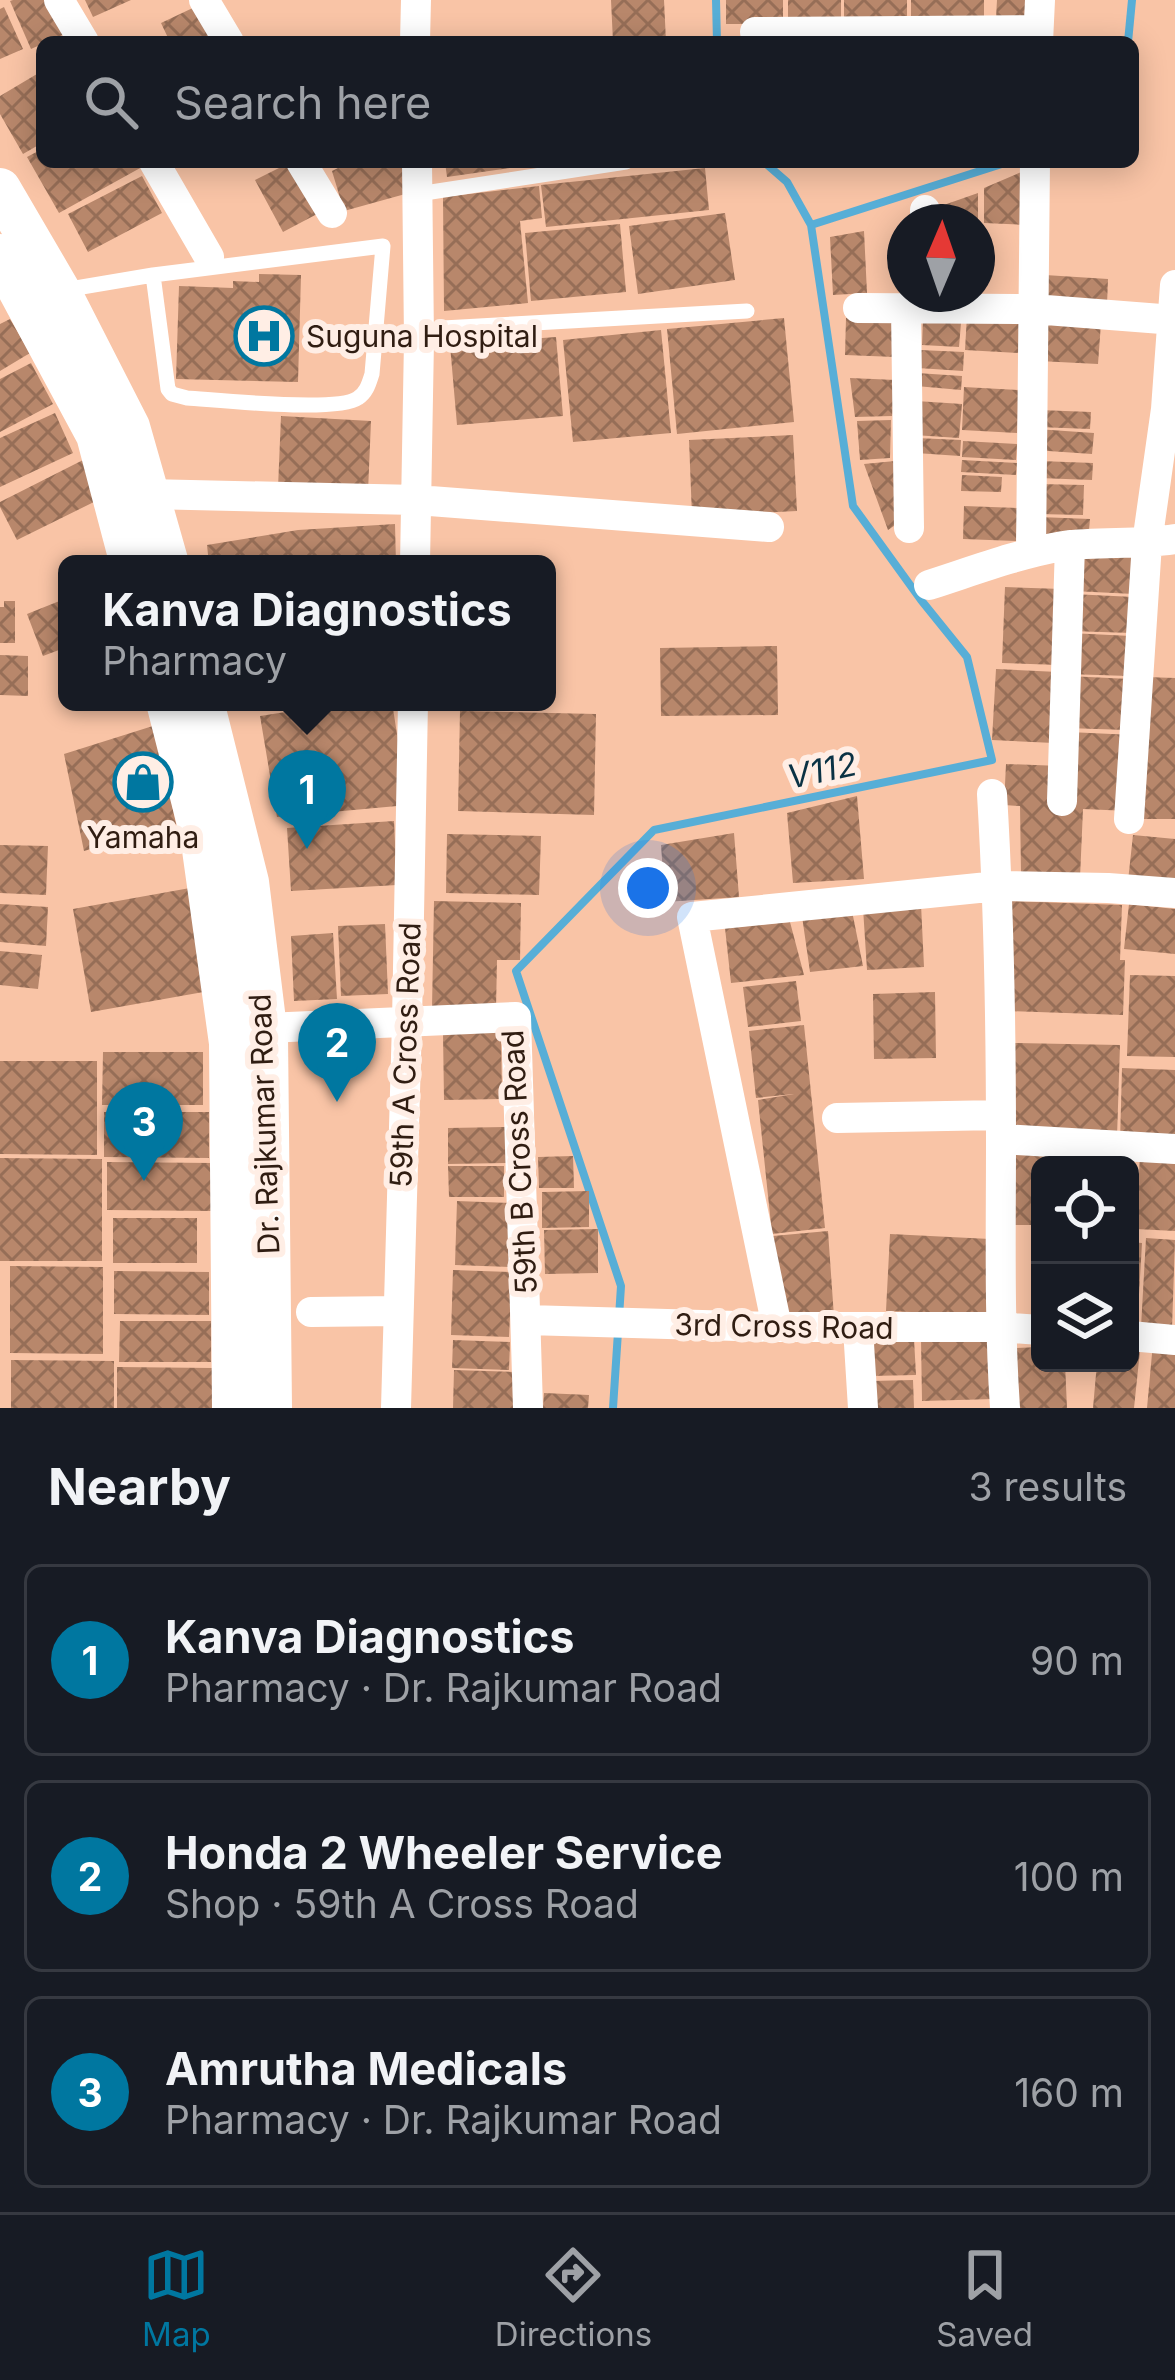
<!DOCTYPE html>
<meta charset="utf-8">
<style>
:root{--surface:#171b24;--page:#20242c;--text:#f1f3f6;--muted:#9ea1a6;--line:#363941;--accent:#0077a0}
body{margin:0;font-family:Inter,sans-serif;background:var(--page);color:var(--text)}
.controls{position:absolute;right:36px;bottom:36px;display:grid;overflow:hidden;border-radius:18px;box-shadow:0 6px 30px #0003}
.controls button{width:108px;height:108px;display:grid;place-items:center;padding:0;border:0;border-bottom:3px solid var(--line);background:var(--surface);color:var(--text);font:60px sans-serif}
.compass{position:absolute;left:887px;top:204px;width:108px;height:108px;border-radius:50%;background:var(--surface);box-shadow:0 6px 30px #0003;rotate:2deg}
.you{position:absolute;left:648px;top:888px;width:42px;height:42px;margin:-30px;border:9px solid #fff;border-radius:50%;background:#1a73e8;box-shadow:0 0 0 18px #1a73e833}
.badge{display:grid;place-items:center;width:78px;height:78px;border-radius:50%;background:var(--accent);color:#fff;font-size:39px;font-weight:700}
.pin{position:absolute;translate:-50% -99px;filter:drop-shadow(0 3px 6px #0008)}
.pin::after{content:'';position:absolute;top:63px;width:42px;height:36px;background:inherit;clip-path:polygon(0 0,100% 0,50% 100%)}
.popup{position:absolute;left:58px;top:555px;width:498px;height:156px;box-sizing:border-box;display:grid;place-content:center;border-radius:18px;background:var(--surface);filter:drop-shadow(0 3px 9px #0005);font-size:39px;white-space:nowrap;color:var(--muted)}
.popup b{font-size:45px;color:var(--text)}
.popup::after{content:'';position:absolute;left:50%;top:100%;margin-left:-24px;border:24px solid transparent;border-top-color:var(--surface)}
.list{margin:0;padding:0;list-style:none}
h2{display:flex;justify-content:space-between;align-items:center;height:156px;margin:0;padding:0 48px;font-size:51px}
h2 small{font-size:39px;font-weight:400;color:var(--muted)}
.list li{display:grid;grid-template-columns:78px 1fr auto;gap:36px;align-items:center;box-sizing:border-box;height:192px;margin:0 24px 24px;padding:0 24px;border:3px solid var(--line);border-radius:18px}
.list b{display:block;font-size:45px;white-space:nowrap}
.list p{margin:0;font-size:39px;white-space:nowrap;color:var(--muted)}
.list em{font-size:39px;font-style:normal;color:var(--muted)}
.icon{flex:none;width:66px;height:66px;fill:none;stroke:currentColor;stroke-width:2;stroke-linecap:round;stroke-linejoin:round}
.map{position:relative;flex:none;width:1175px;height:1408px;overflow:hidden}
.search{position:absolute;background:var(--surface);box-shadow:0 6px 30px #0003;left:36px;right:36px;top:36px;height:132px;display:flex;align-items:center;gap:30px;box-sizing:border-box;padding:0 42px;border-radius:18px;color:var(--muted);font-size:45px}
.sheet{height:804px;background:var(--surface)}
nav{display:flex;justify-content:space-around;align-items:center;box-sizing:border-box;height:168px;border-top:3px solid var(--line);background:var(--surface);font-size:33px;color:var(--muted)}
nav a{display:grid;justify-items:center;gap:6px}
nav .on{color:var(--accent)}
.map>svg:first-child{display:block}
</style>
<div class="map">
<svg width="1175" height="1408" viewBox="0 0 1175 1408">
<defs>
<pattern id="building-cross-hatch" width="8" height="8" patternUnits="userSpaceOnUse" patternTransform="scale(3)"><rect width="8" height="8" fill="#b8876b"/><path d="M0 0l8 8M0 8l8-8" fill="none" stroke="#966e57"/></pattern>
</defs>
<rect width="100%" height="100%" fill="#f9c4a6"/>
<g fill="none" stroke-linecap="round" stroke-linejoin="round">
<!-- stream -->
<path stroke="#57aed7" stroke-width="8" d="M716 0 717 42
M1128 42 1132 0
M811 225 1008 162
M619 1317 621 1286 516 971 654 830 992 760 967 657 921 600 853 506 811 225 787 182 764 162
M613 1408 618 1332"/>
</g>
<!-- building -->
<path fill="url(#building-cross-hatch)" d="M13 0H55L69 32 31 49 10 1Z
M85 0H131L93 17Z
M611 0H664L666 42H613Z
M726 0H783V24H726Z
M788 0H841V25H788Z
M844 0H907V23H844Z
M911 0H984V23H911Z
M997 0H1037V19L996 18Z
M199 5 214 36 201 42H170L161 23Z
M4 7 23 49 0 59V9Z
M42 71V143L23 154 0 114V96Z
M42 149V162H151L59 213 27 157Z
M291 162 319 213 283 232 255 180Z
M350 162H413L416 191 344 211 332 171Z
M445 162H530L531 165 447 177Z
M705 168 709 210 546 227 541 185Z
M1026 170V225L984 223V188Z
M142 176 162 213 88 252 68 214Z
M539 186 542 218 520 221 528 303 444 311 443 197Z
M978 193V222H941V206Z
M725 213 735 280 638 294 629 226Z
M620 224 626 292 531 301 525 233Z
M864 231 867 293 833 295 830 237Z
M259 274 301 275 298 382 176 379 179 286 233 288V281L259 282Z
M1045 275 1108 279 1107 305 1043 301Z
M967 315 1021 318 1019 353 965 350Z
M784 318 794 422 677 434 667 329Z
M846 318 896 319 895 357 845 355Z
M10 319 30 353 0 371V324Z
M1041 320 1101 323 1098 364 1039 361Z
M923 321 961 323 959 347 922 345Z
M661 330 671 433 573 442 563 340Z
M556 337 563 416 457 425 450 345Z
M920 350 964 352 963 371 918 368Z
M31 363 53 404 0 432V379Z
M917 373 962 376 961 390 916 386Z
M850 378 896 380 892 416 855 417Z
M964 387 1019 390 1017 433 962 430Z
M916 401 962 404 959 438 914 435Z
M1039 410 1091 412 1090 429 1038 427Z
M55 413 73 453 0 487V438Z
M281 416 371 421 368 492 278 488Z
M891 420 890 458 860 460 857 421Z
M1036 429 1094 433 1092 454 1034 450Z
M793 435 797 511 692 516 689 440Z
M916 438 961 440 960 456 916 453Z
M963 441 1017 444 1016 460 962 457Z
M83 460 102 498 17 540 0 507V502Z
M962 460 1017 463 1016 475 961 472Z
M895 461 904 519 888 530 864 464Z
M1040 461 1093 463 1092 480 1039 478Z
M962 475 1002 477 1001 492 961 491Z
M1038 484 1084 485 1083 515 1037 514Z
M964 506 1018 508 1016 541 963 539Z
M1039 517 1090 519 1089 530 1038 535Z
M395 524 396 564H209L207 545 298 530Z
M1075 551 1136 554 1134 594 1073 591Z
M1005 587 1062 589 1059 665 1002 663Z
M1072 594 1134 597 1132 633 1070 631Z
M67 598V647L43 656 27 614Z
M4 601H15V643H0V607H4Z
M1069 633 1131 636 1129 676 1067 674Z
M777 646 778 715 661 716 660 648Z
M0 655 28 656V696L0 695Z
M996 669 1058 672 1054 743 992 740Z
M1068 676 1130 679 1127 730 1066 728Z
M1146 677 1175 678V819H1133Z
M350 702H392L408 805 277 817 260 716Z
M460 711 596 714 594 815 458 811Z
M156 725 176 824 84 851 64 754Z
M1069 732 1133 735 1129 811 1083 809 1080 878 1021 874 1020 806 1004 805 1006 764 1060 766Z
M857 796 864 879 793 883 787 813Z
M394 821 397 885 291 891 287 828Z
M734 833 739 897 665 902 661 845Z
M447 834 541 836 539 895 446 893Z
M1133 835 1175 839V886L1128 881Z
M0 845 48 846 46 895 0 893Z
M190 888 209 991 91 1012 73 909Z
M434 901 521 903 520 960H497L496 1009 432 1008Z
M1011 901 1122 905 1120 960H1125L1123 1015 1007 1011Z
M0 904 48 907 46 946 0 942Z
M921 904 924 967 867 970 863 908Z
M1129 904 1175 909V954L1124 949Z
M852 911 863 966 810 972 802 916Z
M790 922 804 975 731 983 725 928Z
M385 924 388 994 341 996 338 926Z
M333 933 337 999 294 1001 291 936Z
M0 951 42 955 38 989 0 985Z
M1130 975 1175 976V1057L1127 1056Z
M796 981 801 1021 748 1027 743 987Z
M935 992 936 1058 874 1059 873 994Z
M804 1025 825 1228 772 1234 758 1100 794 1094 756 1098 749 1031Z
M501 1032 502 1099 444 1100 443 1033Z
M1014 1043 1120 1045 1117 1137 1011 1134Z
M103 1052H203V1105H102Z
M0 1061H97V1155L0 1154Z
M1122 1068 1175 1070V1143L1120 1142Z
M104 1112H209V1158L104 1157Z
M505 1127 506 1163 448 1164V1128Z
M1015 1152H1053V1165H1040V1225H1015Z
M1140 1155 1175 1157V1231L1136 1229Z
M573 1156 574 1188H539L538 1157Z
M0 1158 102 1159V1261H0Z
M107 1162 212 1163V1211L107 1210Z
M448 1166H504V1197H449Z
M589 1191V1227L542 1228V1192Z
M457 1201 513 1203 511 1267 455 1265Z
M113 1218H197V1263H113Z
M598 1229V1273L545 1274 544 1230Z
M828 1231 834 1317 780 1322 773 1236Z
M890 1234 990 1239 987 1315 886 1311Z
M1146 1238 1175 1240 1172 1329 1141 1327Z
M1130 1242 1142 1243 1137 1329H1130Z
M10 1266 103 1267V1354L10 1353Z
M453 1270 512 1272 509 1337 451 1335Z
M114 1271 209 1272V1315L114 1314Z
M120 1321H211V1362H119Z
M993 1338 994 1399 922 1401 921 1339Z
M914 1339 916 1375 871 1376 870 1340Z
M453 1340 510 1342 509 1370 452 1368Z
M1130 1340 1141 1341 1134 1408H1093L1097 1363H1130Z
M1153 1343 1175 1345V1408H1147Z
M1040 1347V1363H1065L1067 1408H1018L1016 1348Z
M11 1360 114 1361V1408H11Z
M117 1367 213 1368V1408H117Z
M454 1370 514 1372 513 1408H453Z
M913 1380 914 1408H872L871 1381Z
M544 1393 589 1395 588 1408H543Z"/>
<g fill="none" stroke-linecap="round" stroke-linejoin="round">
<!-- service -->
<path stroke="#fff" stroke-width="15" d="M418 194 626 162
M64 290 153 275 383 246 372 374C369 383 367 392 358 398 337 413 218 400 187 398L172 394 168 389 153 275
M419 340 443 328 747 311"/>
<!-- minor -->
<path stroke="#fff" stroke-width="30" d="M59 0 84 42
M204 0 229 42
M755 32 1038 30
M415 42 416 0
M1038 42 1040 0
M154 162 209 257
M301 162 332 213
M925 222V210
M858 308 1033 309 1175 320
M906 309 909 528
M147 494 417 500 769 527
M1031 552 1035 162
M415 564 419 340 417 162
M929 585C973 571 1017 554 1063 546 1100 541 1138 545 1175 539
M992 794C999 910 1001 1026 1001 1142 1001 1231 999 1319 1005 1408
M1062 801 1070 545
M1129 819 1147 543 1166 409 1175 285
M266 1028 516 1017 528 1408
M837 1118 1001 1115
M1001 1139 1175 1149
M311 1312 398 1311
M527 1320 777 1327H999L1040 1330
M777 1327 692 917 998 886 1108 888 1175 893
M858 1328 863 1408
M1130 1336 1175 1340
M396 1408 407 1022 413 702"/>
<!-- secondary -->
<path stroke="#fff" stroke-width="42" d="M0 189 59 290 129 427 168 564
M0 255 97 435 131 564
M167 702 201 835 230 1043 233 1408
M203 702 248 882 267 1037 271 1408"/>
</g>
<!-- icons -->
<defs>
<g id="hospital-ring" transform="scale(3)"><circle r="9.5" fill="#ffeee5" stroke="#0077a0" stroke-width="1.5"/><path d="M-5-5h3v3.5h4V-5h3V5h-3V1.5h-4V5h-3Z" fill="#0077a0"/></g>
<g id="shop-ring" transform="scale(3)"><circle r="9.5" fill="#ffeee5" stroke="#0077a0" stroke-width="1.5"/><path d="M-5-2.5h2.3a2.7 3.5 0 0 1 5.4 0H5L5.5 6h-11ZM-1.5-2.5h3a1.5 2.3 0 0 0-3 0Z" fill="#0077a0"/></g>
</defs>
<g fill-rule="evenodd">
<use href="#hospital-ring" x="264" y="336"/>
<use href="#shop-ring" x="143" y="782"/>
</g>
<g text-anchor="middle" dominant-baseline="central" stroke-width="12" stroke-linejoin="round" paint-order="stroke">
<!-- poi labels -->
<g font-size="30" fill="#301d12" stroke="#ffeee5" text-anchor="start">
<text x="306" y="336">Suguna Hospital</text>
<text x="143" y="837" text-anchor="middle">Yamaha</text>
</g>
<!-- street labels -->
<g font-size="30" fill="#301d12" stroke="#ffeee5">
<text transform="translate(405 1055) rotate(-88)">59th A Cross Road</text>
<text transform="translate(264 1124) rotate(-92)">Dr. Rajkumar Road</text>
<text transform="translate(519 1162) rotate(-93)">59th B Cross Road</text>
<text transform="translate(784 1326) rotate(1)">3rd Cross Road</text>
</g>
<!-- water labels -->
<g font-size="33" font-style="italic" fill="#0a3244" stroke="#ffeee5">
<text transform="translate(822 770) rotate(-12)">V112</text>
</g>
</g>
</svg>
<div class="controls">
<button><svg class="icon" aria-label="locate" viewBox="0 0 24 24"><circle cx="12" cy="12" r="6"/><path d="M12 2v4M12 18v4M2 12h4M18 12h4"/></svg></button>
<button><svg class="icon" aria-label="layers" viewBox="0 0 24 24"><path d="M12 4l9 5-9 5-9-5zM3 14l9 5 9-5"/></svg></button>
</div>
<svg class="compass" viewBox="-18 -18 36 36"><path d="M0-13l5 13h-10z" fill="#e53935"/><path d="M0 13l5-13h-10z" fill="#9ea1a6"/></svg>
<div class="you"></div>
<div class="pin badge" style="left:307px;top:849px">1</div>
<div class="popup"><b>Kanva Diagnostics</b>Pharmacy</div>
<div class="pin badge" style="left:337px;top:1102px">2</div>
<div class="pin badge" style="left:144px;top:1181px">3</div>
<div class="search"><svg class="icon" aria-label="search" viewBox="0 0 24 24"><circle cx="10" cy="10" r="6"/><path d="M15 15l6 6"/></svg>Search here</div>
</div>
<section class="sheet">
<h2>Nearby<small>3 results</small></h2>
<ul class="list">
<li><span class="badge">1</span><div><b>Kanva Diagnostics</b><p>Pharmacy · Dr. Rajkumar Road</p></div><em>90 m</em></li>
<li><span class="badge">2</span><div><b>Honda 2 Wheeler Service</b><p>Shop · 59th A Cross Road</p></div><em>100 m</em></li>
<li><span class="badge">3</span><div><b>Amrutha Medicals</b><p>Pharmacy · Dr. Rajkumar Road</p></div><em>160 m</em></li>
</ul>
</section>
<nav>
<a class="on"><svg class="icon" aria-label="map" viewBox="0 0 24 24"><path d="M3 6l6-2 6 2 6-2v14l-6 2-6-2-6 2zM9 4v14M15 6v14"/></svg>Map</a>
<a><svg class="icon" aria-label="directions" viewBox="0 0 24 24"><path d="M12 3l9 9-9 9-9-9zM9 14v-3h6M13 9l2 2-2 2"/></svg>Directions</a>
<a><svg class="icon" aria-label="saved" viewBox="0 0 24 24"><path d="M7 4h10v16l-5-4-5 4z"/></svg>Saved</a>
</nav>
